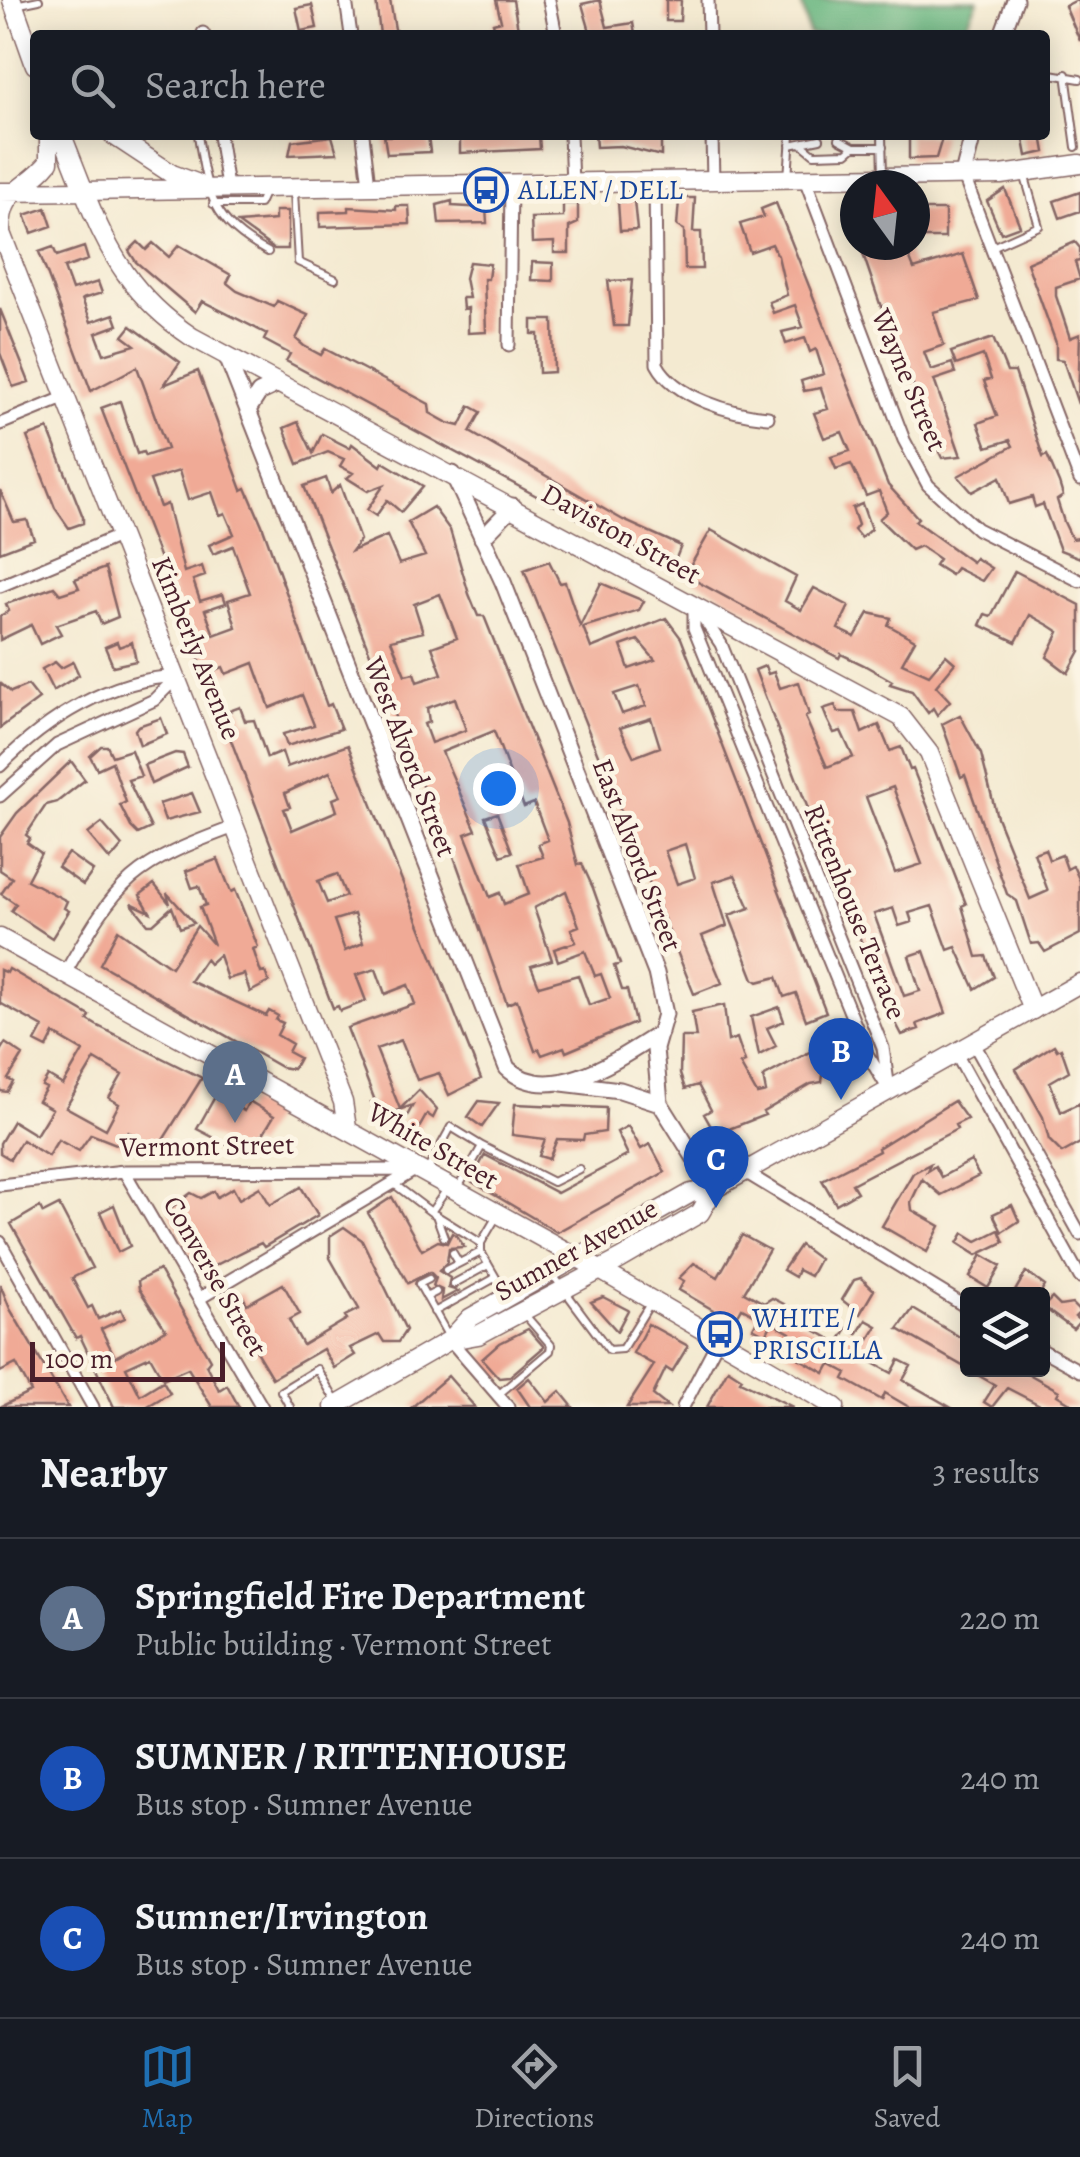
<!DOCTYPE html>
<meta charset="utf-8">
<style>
:root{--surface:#171b24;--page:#242831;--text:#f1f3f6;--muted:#9ea1a6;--line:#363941;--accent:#1f6fb2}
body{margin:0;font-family:Alegreya,serif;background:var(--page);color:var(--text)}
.controls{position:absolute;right:30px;bottom:30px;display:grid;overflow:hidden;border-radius:10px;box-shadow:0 5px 25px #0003}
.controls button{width:90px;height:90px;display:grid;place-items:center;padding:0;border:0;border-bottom:2px solid var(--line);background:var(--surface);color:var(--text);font:50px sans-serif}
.compass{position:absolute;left:840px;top:170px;width:90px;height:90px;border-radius:50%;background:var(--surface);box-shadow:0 5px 25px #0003;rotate:345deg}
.scale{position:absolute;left:30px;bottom:25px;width:195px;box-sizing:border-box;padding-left:10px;border:5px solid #4a1f2b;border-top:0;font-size:28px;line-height:35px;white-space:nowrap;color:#4a1f2b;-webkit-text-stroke:8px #fcf5e5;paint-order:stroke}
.you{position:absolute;left:498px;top:788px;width:35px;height:35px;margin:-25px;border:8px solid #fff;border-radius:50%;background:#1a73e8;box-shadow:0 0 0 15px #1a73e833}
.badge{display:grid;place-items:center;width:65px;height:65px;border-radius:50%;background:var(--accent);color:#fff;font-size:32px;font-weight:700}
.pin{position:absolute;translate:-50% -82px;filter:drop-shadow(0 2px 5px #0008)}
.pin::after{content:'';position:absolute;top:52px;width:35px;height:30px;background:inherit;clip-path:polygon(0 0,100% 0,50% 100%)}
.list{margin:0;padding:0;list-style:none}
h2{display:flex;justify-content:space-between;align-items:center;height:130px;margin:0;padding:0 40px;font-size:42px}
h2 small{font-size:32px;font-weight:400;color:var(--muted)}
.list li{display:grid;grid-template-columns:65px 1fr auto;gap:30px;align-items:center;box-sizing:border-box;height:160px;padding:0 40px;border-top:2px solid var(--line)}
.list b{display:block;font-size:38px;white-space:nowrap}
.list p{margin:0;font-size:32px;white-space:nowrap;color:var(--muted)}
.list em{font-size:32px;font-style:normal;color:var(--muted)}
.icon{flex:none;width:55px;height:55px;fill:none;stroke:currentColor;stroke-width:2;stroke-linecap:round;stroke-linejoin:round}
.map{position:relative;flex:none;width:1080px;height:1407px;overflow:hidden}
.search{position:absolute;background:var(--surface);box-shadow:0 5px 25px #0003;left:30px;right:30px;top:30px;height:110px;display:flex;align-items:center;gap:25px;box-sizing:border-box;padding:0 35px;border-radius:10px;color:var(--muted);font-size:38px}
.sheet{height:610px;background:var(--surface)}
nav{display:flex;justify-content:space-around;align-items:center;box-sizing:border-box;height:140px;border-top:2px solid var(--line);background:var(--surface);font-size:28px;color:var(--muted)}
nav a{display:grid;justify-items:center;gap:5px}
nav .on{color:var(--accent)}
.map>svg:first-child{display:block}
</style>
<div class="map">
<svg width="1080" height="1407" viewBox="0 0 1080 1407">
<rect width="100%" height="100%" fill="#fcf5e5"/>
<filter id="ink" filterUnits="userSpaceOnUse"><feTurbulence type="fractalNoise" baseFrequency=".01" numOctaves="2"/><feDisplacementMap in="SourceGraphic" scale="20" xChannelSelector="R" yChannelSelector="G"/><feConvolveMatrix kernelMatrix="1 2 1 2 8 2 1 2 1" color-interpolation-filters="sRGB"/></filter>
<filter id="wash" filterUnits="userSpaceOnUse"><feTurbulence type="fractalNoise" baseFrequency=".0048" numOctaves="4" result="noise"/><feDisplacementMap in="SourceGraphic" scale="40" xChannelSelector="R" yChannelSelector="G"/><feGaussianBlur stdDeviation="2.25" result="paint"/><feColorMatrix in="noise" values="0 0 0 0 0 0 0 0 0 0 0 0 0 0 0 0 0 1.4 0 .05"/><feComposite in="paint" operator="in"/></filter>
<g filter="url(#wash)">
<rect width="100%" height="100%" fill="#f4ead1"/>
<!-- forest -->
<path fill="#69b680" stroke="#5a6a56" stroke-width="2.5" d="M801 0H978L962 35H809Z"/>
<g id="blocks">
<!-- building -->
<path fill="#f0aa96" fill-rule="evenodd" d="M376 0H390L396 35H380Z
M496 0H513L519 35H496L493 23 501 21Z
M600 0 607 27 633 23 635 34 591 35 582 4Z
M666 0H681L680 21H666Z
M1077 0 1080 6V41L1065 6Z
M312 5 317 28 301 31 296 8Z
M428 135 430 152 387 154 384 136Z
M522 135H539L540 149 460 153V137Z
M595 135 661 136V156L621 146 596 147Z
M909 135H943L936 158 909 159Z
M1023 135H1042L1045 152 1027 156Z
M332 136 337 153 289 155 292 141Z
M1005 189 1020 226 1001 233 987 201Z
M1080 192V211L1060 218 1054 201Z
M685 198H695L693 232H701L702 269H685L684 230 677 226 679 201Z
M452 201V206L486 208 487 223 439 224 437 205Z
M634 201 637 230 620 231 618 202Z
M776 203 888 485 918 518 915 521 972 562 975 558 991 568 982 581 956 568 951 575 935 565 939 559 920 546 911 550 879 519 887 512 879 491 866 496 851 464 836 469 831 457 850 451 842 432 824 438 814 413 828 409 821 388 804 391 801 381 824 374 816 349 810 352 805 338 786 344 782 332 803 327 795 305 773 313 769 302 787 295 778 256 772 244 750 252 740 224 764 217 761 209Z
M563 204H578V223L569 227V253H554V242L532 243 531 218 563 217Z
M396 206H409L410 224 320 227V212L349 211V207L396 210Z
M46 208 52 226 32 233 25 215Z
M918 210H945V238H915Z
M275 211H288V249H274L238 223 275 220Z
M138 242 146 250 153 243 169 257 179 245 231 275 227 283 237 291 274 307 277 301 308 315 296 339 304 346 321 355 325 349 371 373 429 404 430 413 448 423 460 426 470 406 481 412 470 432 623 520 681 546 672 568 631 546 633 542 610 532 608 535 575 517 577 513 559 503 555 506 544 500 286 361 290 354 264 340 267 334 202 301 195 312 136 262 129 251Z
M1075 242 1080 248V261L1075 262 1080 279 1056 287V296L1070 338 1080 334 1078 404 1063 360 1056 359V343L1027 263Z
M860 245H877L882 258 906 249 914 269 963 254 979 300 933 312 944 345 924 352 931 370 952 363 955 373 934 380 961 456 942 458 929 432 886 305 881 307Z
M53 247 57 256 84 247 88 260 64 268 72 290 98 282 102 293 82 299 91 322 114 314 118 325 96 333 104 354 135 345 123 336 131 326 180 362 164 385 198 371 242 490 246 488 262 525 327 706 331 704 341 729 287 746 283 734 314 725 302 695 270 708 254 663 226 674 223 667 205 674 101 408 120 401 137 454 143 452 145 456 167 449 137 367 91 391 39 252ZM179 471 188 500 212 492 220 515 225 513 234 534 209 545 213 554 233 546 250 593 228 600 236 627 214 635 205 610 226 603 223 594 200 601 193 580 205 576 202 566 184 572 167 504 160 507 150 480Z
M469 262 490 264 488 279H484L486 332 468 333V308L463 309 462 298H469L465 278Z
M532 262 553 263V281L531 280Z
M632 280 628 326H614L608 281Z
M0 309 29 382 13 387 0 353Z
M532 320H553L554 372 539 373 538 334H532Z
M993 338 1007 372H1015L1043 457 1047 455 1059 483 1063 496 1057 500 1064 522 1072 539 1080 538V558L1060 550 1043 504 1035 507 1032 497 1009 504 1000 477 972 492 958 476 1013 446 1010 440 987 447 978 423 997 416 984 381 991 379 983 355 956 365 951 352Z
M298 422 313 453 322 434 350 448 352 444 381 466 383 462 423 486 401 512 387 500 376 516 367 510 384 485 368 491 347 478 353 473 340 466 344 459 328 452 298 464 284 428Z
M48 429 83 517V523L69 528 55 508 27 437Z
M326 478 331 493 340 485 360 540 352 551 387 536 399 564 425 556 408 522 433 507 450 530 469 594 478 616H484L567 823 578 865 582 864 593 888 620 964 614 966 622 990H627L635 1023 566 1052 564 1047 542 1055 539 1049 535 1051 517 1000 507 1004 447 837 443 839 304 486ZM440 594 457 638 432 647 442 674 417 682 414 673 405 675 391 640 423 632 414 604ZM455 698 466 730 431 743 424 724 429 722 427 708ZM494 731 510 774 488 782 492 794 516 786 524 807 534 803 548 840 538 844 543 857 519 864 529 894 504 904 500 893 490 897 465 834 476 830 442 752ZM566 891 579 926 571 929 576 942 554 949 558 961 585 951 595 976 601 974 610 998 589 1005 578 975 539 986 531 966 552 960 534 908Z
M0 490 14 522 27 520 34 539 0 552Z
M862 504 871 529 861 538 854 530 858 525 852 508Z
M711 530 796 577 785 601 801 610 814 588 849 606 838 629 855 637 869 613 891 618 888 625 915 640 902 663 929 675 946 655 955 663 936 686 950 701 937 715 933 708 928 713 912 691 890 684 892 681 864 665 841 654 839 658 685 575Z
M549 561 560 583 565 582 580 626 601 583 644 601 639 610 583 627 591 648 666 618 681 638 826 1012 806 1020 796 993 784 997 777 977 758 982 754 979 729 915 750 908 735 875 713 882 727 926 702 936 722 983 694 994 524 570ZM638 640 655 660 629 669 621 646ZM639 686 646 706 622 714 614 694ZM651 718 660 747 634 757 620 728ZM685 844 695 878 677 884 665 851Z
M105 568 118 617 101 624 96 611 56 625 61 634 40 644 31 625 0 640V616L9 611 6 604 54 587 60 594 79 588 75 579Z
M1015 571 1080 605V651L1068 673 1047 657 1059 632 1050 626 1030 615 1016 642 980 625 985 614 991 616Z
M117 642 119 647 132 642 136 661 113 666 105 647Z
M55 662 61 668 73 662 79 675 53 691 42 669Z
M765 666 768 674 774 672 780 688 799 682 809 715 805 717 827 767 853 757 841 731 834 733 827 719 823 709 835 705 838 712H855L862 733 879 725 890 751 901 747 910 770 913 769 966 904 962 906 977 957 986 956 994 977 975 989 956 947 948 950 932 906 909 913 912 922 899 926 893 908 874 914 904 996 920 991 909 956 924 951 946 1013 917 1024 919 1029 902 1035 885 1002 892 994 885 972 872 974 843 888 839 889 822 834 818 835 755 670ZM893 787 922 864 895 873 866 797Z
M0 683 11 692 28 685 39 699 0 728Z
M240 707 245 721 254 720 267 758 282 752 287 767 348 745 481 1079 449 1095 439 1073 417 1080 401 1040 376 1049 400 1109 419 1090 437 1110 433 1118 427 1114 410 1144 396 1136 413 1105 376 1118 371 1102 375 1101 347 1028 415 1004 408 985 385 994 376 969 356 975 366 1001 340 1011 338 1006 333 1008 221 714ZM330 772 341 796 333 799 337 811 292 830 284 809 290 807 285 793ZM337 874 346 896 327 903 318 881ZM354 914 363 943 345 951 334 920Z
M960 715 981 754 997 817 1030 899 1048 891 1034 853 1045 849 1049 860 1062 855 1067 869 1073 866 1080 881V934L1045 952 1039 943 1031 944 1017 901 1007 894 965 775 961 777 942 724Z
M161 718 167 734 140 745 135 730 138 726Z
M101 746H107L112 756 131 750 141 776 128 780 151 828 138 834 131 827 120 805 126 802 112 762 97 769 90 756Z
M175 753 183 754 188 767 151 784 144 765Z
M71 761 85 780 57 802 46 805 26 835 30 838 27 843 41 853 27 880 67 901 64 908 69 911 52 938 11 911 16 904 1 894 12 878 0 870V837L17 813Z
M192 793 200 812 165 821 159 804Z
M497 813 512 852 501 856 485 817Z
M102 823 122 846 110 860 88 834Z
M68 853 93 871 83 885 58 867Z
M218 859 231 892 235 890 258 947 253 949 261 973 265 972 269 982 250 992 244 974 227 979 219 955 209 964 205 959 190 981 266 1016 269 1011 278 1016 276 1020 283 1023 277 1035 292 1044 288 1052 299 1058 293 1069 281 1067 100 964 118 930 171 967 197 926 214 945 200 907 206 905 199 886 192 888 186 871Z
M154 884 170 904 167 893 194 923 180 928 172 907 153 924H148L131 903 150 912 140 895Z
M9 969 90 1016 88 1020 96 1025 202 1078 158 1148 128 1132 121 1146 91 1134 79 1151 58 1140 48 1156 22 1140 10 1159 0 1153V1143L13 1121 36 1135 52 1109 38 1101 46 1088 42 1086 48 1076 63 1085 83 1051 54 1034 47 1048 35 1042 43 1027 0 1003V970L7 973ZM95 1059 122 1075 109 1098 119 1104 106 1129 66 1107Z
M724 1005 728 1041 737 1038 745 1062 740 1064 757 1094 766 1092 763 1077 832 1040 845 1064 823 1075 822 1082 811 1084 763 1112 765 1115 729 1129 732 1134 717 1137 704 1114 711 1110 698 1085 685 1089 680 1074 681 1037H696L692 1012Z
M779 1007 784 1021 767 1028 776 1046 759 1055 751 1017Z
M5 1043 23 1055 8 1079 13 1082 7 1092 0 1091V1051Z
M1054 1045 1057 1050 1061 1048 1069 1071 1050 1082 1061 1112 1080 1103V1143L1062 1153 1049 1140 1043 1117 1016 1069Z
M216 1095 244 1111 249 1101 274 1116 255 1147 249 1143 245 1150H238L197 1129Z
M479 1101 499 1103 482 1127 468 1117Z
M954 1101 967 1119 955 1125 957 1129 852 1184 857 1192 836 1204 822 1180 879 1151 878 1148Z
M515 1104 606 1108 605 1132 584 1135 583 1140 557 1139 549 1159 539 1156 545 1139 512 1135Z
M628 1126 641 1149 650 1144 665 1172 557 1232 471 1181 485 1155 557 1193 628 1155 617 1132Z
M971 1161 979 1176 941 1195 922 1179 911 1202 912 1210 940 1226 927 1252 882 1226 913 1173 930 1164 927 1171 935 1166 941 1177Z
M260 1187 270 1205 301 1187 318 1215 264 1247 261 1243 250 1248 200 1273 168 1210 191 1193 201 1198 214 1191 217 1197 233 1188 239 1199Z
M392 1197 422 1250 438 1241 447 1243 452 1233 458 1237 464 1247 449 1248 447 1262 439 1271 450 1278 448 1288 458 1291 441 1300 442 1290 433 1286 436 1278 430 1272 408 1283 368 1213Z
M59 1205 92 1268 72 1278 88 1308 92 1306 98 1319 121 1309 125 1318 101 1329 115 1357 166 1330 139 1289 138 1281 159 1270 210 1360 206 1365 219 1390 227 1385 239 1407H212L188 1368 163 1379 150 1356 126 1367 140 1395 163 1381 170 1393 146 1407H114L80 1336 76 1338 11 1224 40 1207 43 1213Z
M114 1205 130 1246 118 1252 100 1212Z
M1012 1205 1019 1221 1002 1232 993 1214Z
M344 1227 362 1240 406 1330 398 1342H384L379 1334 350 1348 355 1355 334 1368 323 1349 272 1378 226 1301 241 1293 247 1304 283 1284 300 1314 289 1320 303 1345 347 1319 345 1316 359 1309 330 1258V1236Z
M999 1230 1004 1242 977 1255 958 1243 964 1233 977 1241Z
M742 1235 769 1250 744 1292 764 1303 772 1298 784 1304 781 1311 838 1343 847 1328 857 1334 866 1320 877 1326 859 1355 892 1373 899 1360 911 1366 903 1380 950 1407H909L885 1393 882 1400 844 1379 847 1373 830 1364 825 1373 786 1351 790 1333 772 1323 766 1335 753 1328 759 1317 742 1308 734 1322 679 1290 684 1281 679 1278 694 1263 718 1277Z
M800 1245 819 1259 810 1276 798 1270 795 1277 783 1270Z
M982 1255 1001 1266 988 1288 970 1277Z
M1026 1272 1045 1286 1040 1294 1015 1291Z
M861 1278 874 1290 860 1314 842 1300 854 1280Z
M0 1284 10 1309 68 1407H0L31 1392 16 1364 0 1372Z
M603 1297 628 1310 617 1331 591 1302Z
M1052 1298 1060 1306 1072 1304 1080 1312 1075 1317 1080 1321 1073 1329 1043 1307Z
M913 1309 968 1342V1369L898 1329Z
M648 1324 688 1346 672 1372 666 1368 653 1395 668 1407H627L654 1365 633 1353Z
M528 1329 544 1347 509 1377 499 1378 482 1359 500 1343Z
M728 1369 742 1378 740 1381 793 1407H707Z
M969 1370 1027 1373 1059 1391 1057 1395 1077 1407H1044L1007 1388 992 1407 984 1402 995 1385Z
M448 1376 475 1407H412Z
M529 1378 548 1402 560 1391 573 1407H530L517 1388Z"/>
</g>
</g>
<g filter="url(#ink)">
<use href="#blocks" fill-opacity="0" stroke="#866665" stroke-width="2.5"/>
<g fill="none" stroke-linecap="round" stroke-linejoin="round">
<!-- service casing -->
<g stroke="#866665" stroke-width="10">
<path id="service" d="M15 5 39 0
M1045 73 1080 79
M1066 74 1076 147
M198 135C207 194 212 222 268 252
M882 135 883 175
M839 139 854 147H883
M790 145 820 139
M803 145 814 154 847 153 854 147
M788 178 791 135
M294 192 298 262 335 279
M213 204H259L264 193
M992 247 1039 226 1025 177
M482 1146 553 1182 579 1169
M427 1171 451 1127 482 1146 459 1186
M394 1184 431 1212
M447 1189 431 1212 481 1243 497 1216
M436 1215 444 1237
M481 1243V1252L506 1295
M453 1253 459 1263
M446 1270 481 1252
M553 1275 609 1350 622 1349 651 1302
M429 1279 419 1284 450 1339
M453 1284 488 1265
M426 1297 436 1292
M434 1312 495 1278
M499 1394 550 1351 551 1345 525 1315
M290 1407 281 1391 317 1369 337 1403"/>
</g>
<!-- minor casing -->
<g stroke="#866665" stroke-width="15">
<path id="minor" d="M346 0 351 35
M549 0 556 35
M708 0 709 35
M203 33 204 35
M219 135 227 187
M363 135 369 185
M570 135 572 183
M712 135 713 181
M963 174 1080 480
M805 179 904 440 928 485 977 529 1080 581
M655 182 657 364C675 398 733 414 768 417
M509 345 511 184
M0 424 66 397
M0 586 121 535
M694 606V628L867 1054 890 1091
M700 613 721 644 883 1048 888 1082
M0 766C47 718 110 679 178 676
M0 796 57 745 154 700 178 676
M64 975C119 877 131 865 237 826
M973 1042 1080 1234
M955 1052 1080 1277
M124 1171 262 1407
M745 1172 968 1308
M0 1185 124 1171 416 1170
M0 1242 93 1407
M200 1298 415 1170
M450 1340 508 1407
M1042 1350 1080 1371
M683 1407 718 1340"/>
</g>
<!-- tertiary casing -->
<g stroke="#866665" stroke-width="19">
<path id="tertiary" d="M1002 35 1015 0
M963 174 973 135
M227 357 507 1068C550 1108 620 1058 660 1033
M248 410 259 393 278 384
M453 474 503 582 656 973 665 1014 655 1049 660 1103 714 1189
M482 538 513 506
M562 1083 620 1090 660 1103"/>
</g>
<!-- secondary casing -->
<g stroke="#866665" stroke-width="21">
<path id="secondary" d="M49 135V162C26 191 0 187 1 233L343 1102 347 1128
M0 192 84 191C108 254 135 299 192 337L901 717 929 753 1033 1010
M0 938 600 1270 835 1407"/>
</g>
<!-- primary casing -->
<g stroke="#866665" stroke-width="21">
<path id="primary" d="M12 0 35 65
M62 135 84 191 1001 175 1080 164
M113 135 172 174 196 183
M450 1340 478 1335 621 1259 700 1213 714 1189
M334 1407 450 1340 470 1318 691 1193 714 1189 1080 983"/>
</g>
<!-- service -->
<use href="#service" stroke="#fff" stroke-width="6"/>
<!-- minor -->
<use href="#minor" stroke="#fff" stroke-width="11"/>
<!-- tertiary -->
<use href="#tertiary" stroke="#fff" stroke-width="15"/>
<!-- secondary -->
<use href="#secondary" stroke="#fff" stroke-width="18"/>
<!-- primary -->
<use href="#primary" stroke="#fff" stroke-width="18"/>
</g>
</g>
<!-- icons -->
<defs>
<g id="bus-ring" transform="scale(2.25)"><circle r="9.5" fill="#fcf5e5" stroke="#1a4fb4" stroke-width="1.5"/><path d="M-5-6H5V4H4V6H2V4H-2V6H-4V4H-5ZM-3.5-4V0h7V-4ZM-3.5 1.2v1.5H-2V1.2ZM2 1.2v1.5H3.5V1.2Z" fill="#1a4fb4"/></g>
</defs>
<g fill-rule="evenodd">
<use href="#bus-ring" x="486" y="190"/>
<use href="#bus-ring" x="720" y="1334"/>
</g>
<g text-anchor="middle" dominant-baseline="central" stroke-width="9" stroke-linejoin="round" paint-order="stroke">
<!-- transit labels -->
<g font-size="28" fill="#164399" stroke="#fcf5e5" text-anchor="start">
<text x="518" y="190">ALLEN / DELL</text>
<text x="752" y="1318">WHITE /<tspan x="752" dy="32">PRISCILLA</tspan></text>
</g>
<!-- street labels -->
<g font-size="28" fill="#4a1f2b" stroke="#fcf5e5">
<text transform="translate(909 380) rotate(67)">Wayne Street</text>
<text transform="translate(621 534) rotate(29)">Daviston Street</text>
<text transform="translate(196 648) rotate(68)">Kimberly Avenue</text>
<text transform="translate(410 757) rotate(69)">West Alvord Street</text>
<text transform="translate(637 855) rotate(69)">East Alvord Street</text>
<text transform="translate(855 912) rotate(68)">Rittenhouse Terrace</text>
<text transform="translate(207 1146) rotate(-1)">Vermont Street</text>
<text transform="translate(433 1146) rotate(30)">White Street</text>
<text transform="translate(576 1250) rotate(-29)">Sumner Avenue</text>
<text transform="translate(215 1276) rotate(60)">Converse Street</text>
</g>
</g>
</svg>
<div class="controls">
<button><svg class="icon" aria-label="layers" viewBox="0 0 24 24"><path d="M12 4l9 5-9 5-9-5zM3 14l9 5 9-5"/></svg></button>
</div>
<svg class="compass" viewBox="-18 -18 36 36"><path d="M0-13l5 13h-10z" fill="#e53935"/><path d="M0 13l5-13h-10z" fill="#9ea1a6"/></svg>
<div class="scale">100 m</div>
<div class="you"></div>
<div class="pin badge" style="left:235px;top:1123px;background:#5c6f8a">A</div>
<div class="pin badge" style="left:841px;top:1100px;background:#1a4fb4">B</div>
<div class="pin badge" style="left:716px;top:1208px;background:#1a4fb4">C</div>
<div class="search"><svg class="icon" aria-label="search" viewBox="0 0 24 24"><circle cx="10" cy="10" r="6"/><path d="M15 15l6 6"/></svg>Search here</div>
</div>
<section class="sheet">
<h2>Nearby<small>3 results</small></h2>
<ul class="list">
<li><span class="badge" style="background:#5c6f8a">A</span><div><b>Springfield Fire Department</b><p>Public building · Vermont Street</p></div><em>220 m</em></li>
<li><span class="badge" style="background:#1a4fb4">B</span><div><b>SUMNER / RITTENHOUSE</b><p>Bus stop · Sumner Avenue</p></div><em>240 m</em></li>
<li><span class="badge" style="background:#1a4fb4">C</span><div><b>Sumner/Irvington</b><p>Bus stop · Sumner Avenue</p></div><em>240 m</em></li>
</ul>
</section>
<nav>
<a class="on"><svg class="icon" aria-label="map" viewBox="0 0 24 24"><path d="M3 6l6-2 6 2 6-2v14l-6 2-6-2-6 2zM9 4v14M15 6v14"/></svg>Map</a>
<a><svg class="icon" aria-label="directions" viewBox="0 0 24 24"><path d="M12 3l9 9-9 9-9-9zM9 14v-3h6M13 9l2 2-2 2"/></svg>Directions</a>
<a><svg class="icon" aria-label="saved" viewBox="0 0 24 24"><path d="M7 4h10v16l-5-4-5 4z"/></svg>Saved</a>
</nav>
